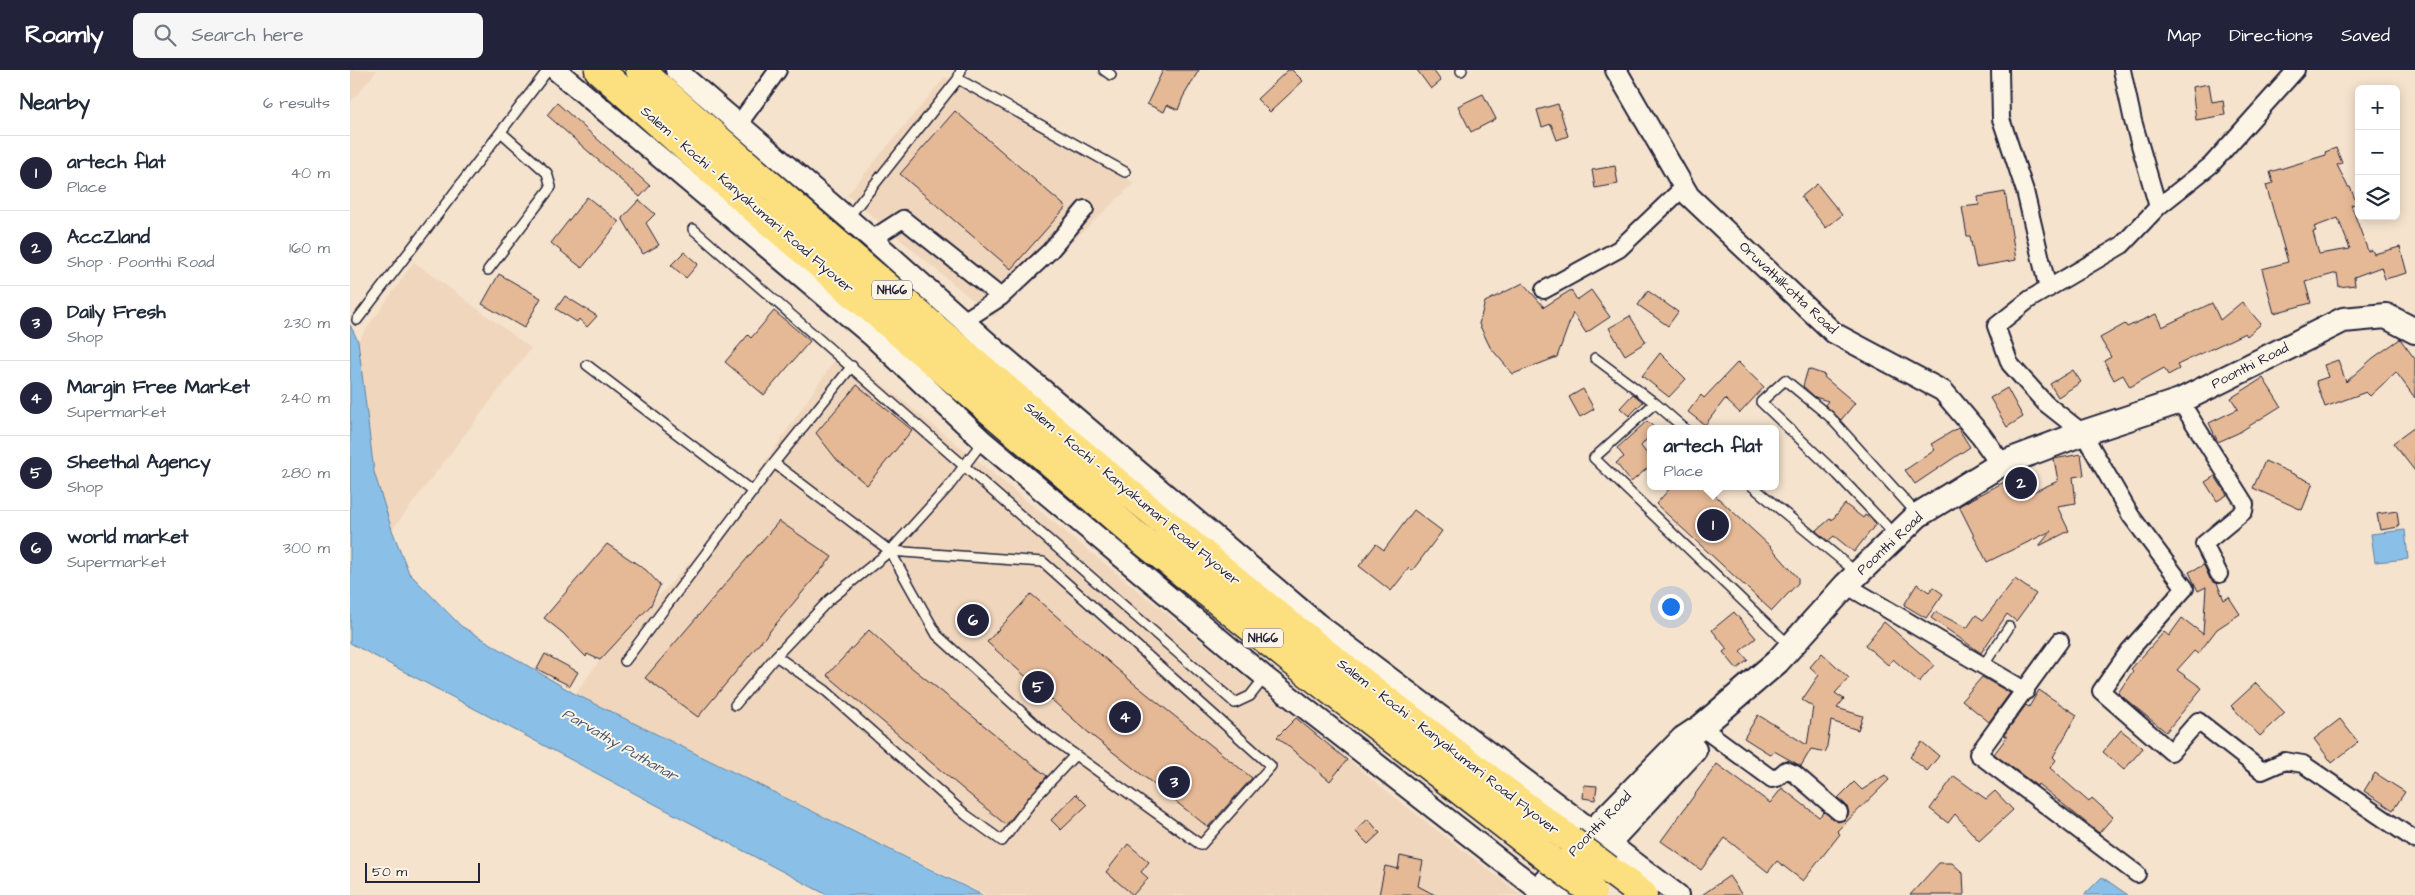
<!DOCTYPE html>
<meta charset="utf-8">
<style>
:root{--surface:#fff;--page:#f6f6f7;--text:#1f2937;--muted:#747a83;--line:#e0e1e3;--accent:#22223b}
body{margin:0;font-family:"Architects Daughter",sans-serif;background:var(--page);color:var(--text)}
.controls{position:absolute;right:15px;top:15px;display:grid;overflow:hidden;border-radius:8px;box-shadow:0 2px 12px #0003}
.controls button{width:45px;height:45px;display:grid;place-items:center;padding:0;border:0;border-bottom:1px solid var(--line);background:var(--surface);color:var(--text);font:25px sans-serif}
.scale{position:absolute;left:15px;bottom:12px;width:115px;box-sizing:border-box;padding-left:5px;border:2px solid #22223b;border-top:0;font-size:14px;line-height:18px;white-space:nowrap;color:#22223b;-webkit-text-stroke:4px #fcf5e5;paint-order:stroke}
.you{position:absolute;left:1320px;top:536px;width:18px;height:18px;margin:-12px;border:4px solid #fff;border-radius:50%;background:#1a73e8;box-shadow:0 0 0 8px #1a73e833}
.badge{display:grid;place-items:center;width:32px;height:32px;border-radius:50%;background:var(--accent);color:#fff;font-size:16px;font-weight:700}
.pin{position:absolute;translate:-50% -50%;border:2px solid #fff;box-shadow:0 1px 5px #0006}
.popup{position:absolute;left:1297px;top:355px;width:132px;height:65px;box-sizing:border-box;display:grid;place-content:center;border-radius:8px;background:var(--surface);filter:drop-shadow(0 1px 4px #0005);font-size:16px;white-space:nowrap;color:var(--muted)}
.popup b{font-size:19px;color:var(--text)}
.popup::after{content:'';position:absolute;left:50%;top:100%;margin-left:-10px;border:10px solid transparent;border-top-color:var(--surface)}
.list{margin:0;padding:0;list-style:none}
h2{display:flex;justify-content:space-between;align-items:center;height:65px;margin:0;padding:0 20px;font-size:21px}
h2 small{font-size:16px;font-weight:400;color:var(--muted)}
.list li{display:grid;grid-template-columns:32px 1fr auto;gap:15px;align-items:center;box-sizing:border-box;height:75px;padding:0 20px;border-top:1px solid var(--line)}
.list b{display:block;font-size:19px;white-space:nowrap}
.list p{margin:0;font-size:16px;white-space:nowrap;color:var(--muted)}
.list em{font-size:16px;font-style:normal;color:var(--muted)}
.icon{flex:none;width:28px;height:28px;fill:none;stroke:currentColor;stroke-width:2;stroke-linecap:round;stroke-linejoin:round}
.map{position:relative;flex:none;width:2065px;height:825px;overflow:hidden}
header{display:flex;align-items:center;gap:30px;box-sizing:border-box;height:70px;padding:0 25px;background:var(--accent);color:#fff}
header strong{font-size:24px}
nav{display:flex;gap:28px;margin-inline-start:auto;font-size:18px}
.search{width:350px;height:45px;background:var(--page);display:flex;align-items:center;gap:12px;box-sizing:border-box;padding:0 18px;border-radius:8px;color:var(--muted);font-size:19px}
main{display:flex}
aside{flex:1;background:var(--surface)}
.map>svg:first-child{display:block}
</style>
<header>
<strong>Roamly</strong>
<div class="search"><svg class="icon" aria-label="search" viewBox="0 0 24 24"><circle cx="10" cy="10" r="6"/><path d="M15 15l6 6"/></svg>Search here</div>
<nav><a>Map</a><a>Directions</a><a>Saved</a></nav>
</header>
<main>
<aside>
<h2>Nearby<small>6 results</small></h2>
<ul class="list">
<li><span class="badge">1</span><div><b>artech flat</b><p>Place</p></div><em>40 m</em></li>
<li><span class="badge">2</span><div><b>AccZland</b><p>Shop · Poonthi Road</p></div><em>160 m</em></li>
<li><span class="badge">3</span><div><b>Daily Fresh</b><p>Shop</p></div><em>230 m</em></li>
<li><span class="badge">4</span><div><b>Margin Free Market</b><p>Supermarket</p></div><em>240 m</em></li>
<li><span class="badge">5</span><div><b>Sheethal Agency</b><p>Shop</p></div><em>280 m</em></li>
<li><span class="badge">6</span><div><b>world market</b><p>Supermarket</p></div><em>300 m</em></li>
</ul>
</aside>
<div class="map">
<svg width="2065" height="825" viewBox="0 0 2065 825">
<rect width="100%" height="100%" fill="#f5e3cd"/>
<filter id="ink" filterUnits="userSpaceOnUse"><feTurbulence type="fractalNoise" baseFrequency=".02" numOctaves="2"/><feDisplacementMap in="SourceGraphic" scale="10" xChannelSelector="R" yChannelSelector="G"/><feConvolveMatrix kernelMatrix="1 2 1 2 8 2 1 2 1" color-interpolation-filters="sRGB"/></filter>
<g filter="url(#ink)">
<!-- built -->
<path fill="#f0d6bc" d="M0 0H27L0 33Z
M595 7 685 53 784 113 643 247 497 125Z
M64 192 181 278 42 460 24 402 8 271Z
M491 281 1053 734 1171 825H636L225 624 250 590 366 464Z"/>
<!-- water -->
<path fill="#8ac0e8" stroke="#6081a3" d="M0 255 8 271 24 402 42 460 59 503 111 556 225 624 632 825H477L0 573Z
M2055 460 2058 489 2025 492 2021 464Z
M1752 807 1778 825H1734Z"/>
<!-- building -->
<path fill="#e6b996" stroke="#22223b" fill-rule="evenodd" d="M813 0H849L833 27 828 40 817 35 814 42 797 34Z
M938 0H942L953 11 920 42 907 29Z
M1067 0H1083L1091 11 1081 19Z
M1859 14 1862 32 1873 30 1875 45 1846 50 1842 17Z
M1133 24 1146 49 1121 62 1108 36Z
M207 33 300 116 290 127 197 45Z
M1208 34 1218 66 1207 70 1201 54 1192 57 1187 40Z
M605 41 716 137 661 199 550 104Z
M1986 78 1992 93 1987 95 1998 117H2000L2007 134 2001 135 2018 181 2022 180 2024 184 2050 177 2057 203 2035 209 2031 197 2004 207 2005 215 1989 217 1987 203 1955 212 1961 233 1924 243 1912 199 1938 192 1916 115 1923 113 1920 102 1976 85 1975 82ZM1988 148 2000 179 1969 184 1963 162 1966 161 1964 157Z
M1265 96 1268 114 1245 118 1242 100Z
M1467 114 1492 145 1476 158 1451 127Z
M1655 122 1666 190 1626 197 1620 166H1617L1612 137 1629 135 1628 127Z
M237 127 269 152 232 198 201 173Z
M289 130 305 144 296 153 309 175 293 184 272 148Z
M334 182 348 194 336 208 321 195Z
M149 204 191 228 174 258 132 234Z
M1173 213 1194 237 1221 220 1227 230 1241 220 1260 247 1236 263 1223 243 1207 287 1163 304 1140 277 1129 254 1135 232Z
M1298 221 1328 242 1318 256 1288 235Z
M215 226 247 246 237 257 229 249 227 252 206 239Z
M1892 232 1911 254 1897 266 1895 263 1827 295 1829 299 1818 305 1814 298 1780 317 1773 305 1764 310 1754 291 1761 287 1750 268 1775 254 1777 257 1806 244 1812 257 1862 233 1870 250Z
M424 241 460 271 414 325 375 292 398 265 401 268Z
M1280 246 1296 272 1275 285 1259 258Z
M2050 269 2065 289V328L2046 302 2020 326 2016 322 1975 337 1966 311 1978 307 1974 295 1988 290 1996 312 2023 288Z
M1310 283 1336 309 1319 327 1292 306Z
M1388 292 1414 317 1390 343 1375 329 1355 355 1338 342 1351 325 1354 328Z
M1458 299 1475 305 1474 307 1505 333 1491 350 1475 335 1478 331 1465 327 1453 316Z
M1723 300 1731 312 1708 327 1700 314Z
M1913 308 1931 336 1888 363 1868 372 1859 353 1888 339 1881 328Z
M507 315 562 360 517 415 487 390 466 363Z
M1657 318 1673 347 1657 357 1640 328Z
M1233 319 1244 339 1230 347 1219 327Z
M1283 324 1293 332 1279 346 1270 338Z
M1297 351 1306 359H1300V365L1291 376 1300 388V396L1281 412 1266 393 1274 387 1267 378Z
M2065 357V401L2043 373Z
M1608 358 1620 377 1565 414 1555 400 1585 380 1581 374Z
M1731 384 1734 405 1723 407 1726 433 1707 436 1719 461 1689 476 1701 461 1637 492 1609 436 1673 402 1683 422 1708 411 1704 389Z
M1915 391 1963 413 1952 440 1903 418Z
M1865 406 1877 425 1867 431 1855 412Z
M1322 416H1355L1420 476 1448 508V513L1422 541 1306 434Z
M1495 434 1513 448 1515 445 1526 454 1504 482 1484 466 1478 471 1466 461 1481 448 1482 450Z
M1064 440 1092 461 1062 501 1059 498 1041 521 1009 496 1026 474 1034 480Z
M2047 441 2049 457 2030 460 2027 444Z
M429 451 482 487 348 647 295 608Z
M257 474 296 500 310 515 301 535 250 590 237 584 236 587 213 563 194 548Z
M1854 495 1860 509 1867 513 1874 530 1879 527 1890 544 1867 559 1848 584 1844 581 1827 600 1852 618 1816 662 1768 623 1783 601 1781 599 1814 562 1819 566 1832 548 1853 564 1856 517 1848 521 1839 502Z
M1665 509 1686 524 1666 551 1657 544 1631 583 1581 548 1585 542 1617 558 1626 545 1633 550Z
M1567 514 1579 522 1583 517 1593 524 1576 548 1554 535Z
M681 524 782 612 902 708 858 757 740 664 637 572Z
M1384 542 1406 568 1390 581 1398 590 1387 599 1373 582 1377 579 1362 560Z
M1534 552 1584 595 1569 612 1543 589 1538 595 1515 575Z
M519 560 546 585 697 706 656 755 477 605Z
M1472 583 1499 608 1485 623 1494 629 1487 638 1513 646 1508 660 1481 651 1476 682 1461 679 1451 696 1424 681 1421 685 1394 668 1408 645 1457 675 1463 637 1452 630 1469 605 1460 597Z
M195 584 228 602 220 616 187 599Z
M1632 607 1660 623 1639 652 1612 630Z
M1906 613 1935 643 1910 666 1881 636Z
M1689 620 1727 645 1703 687 1706 690 1700 698 1739 732 1742 728 1763 747 1749 763 1688 714 1687 716 1644 684 1657 667 1654 665 1676 635 1679 637Z
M946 648 997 690 980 711 927 667Z
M1990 649 2008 672 1982 693 1964 669Z
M1771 660 1793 678 1774 700 1753 682Z
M1572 672 1589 686 1577 701 1560 687Z
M1367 694 1420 733 1432 718 1469 747 1474 742 1488 752 1496 749 1499 743 1496 735 1488 728 1504 712 1512 720 1535 705 1539 710 1487 761 1490 764 1453 811 1427 791 1418 802 1375 768 1351 800 1311 771Z
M2025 703 2055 722 2043 740 2014 721Z
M1604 706 1636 729 1645 721 1663 740 1629 771 1605 744 1598 753 1580 739Z
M1234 715 1247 716 1245 730 1233 728Z
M726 724 737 735 711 760 701 750Z
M1018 749 1030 763 1018 774 1005 761Z
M778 774 799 792 791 802 798 808 783 825 756 802Z
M1050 786 1073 791 1068 816 1085 825H1029L1035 796 1048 799Z
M1589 793H1602L1613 803 1614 825H1560Z
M1379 806 1392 825H1352Z"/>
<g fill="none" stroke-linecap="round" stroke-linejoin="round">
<!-- service casing -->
<g stroke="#22223b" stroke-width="12">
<path id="service" d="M754 0 761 5
M1111 1 1112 0
M608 9 775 102
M497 149 608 9 611 0
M343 159 885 633 900 626 915 607
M138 200 201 117 197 103 152 63
M7 250 198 0
M1245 288 1305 333 1335 359
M237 295 403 422
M1305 333 1244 388 1439 575
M424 393 540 481 693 492 921 696 851 775 696 664 587 565 540 481 599 416 633 371
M1402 416 1506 502
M1545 465 1488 405 1411 332 1435 310 1479 346 1568 445
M426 586 476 621 616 745 652 771 684 729 725 685
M275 591 424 393 502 296
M1633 596 1659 557
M385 635 426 586 479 530 540 481"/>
</g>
<!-- minor casing -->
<g stroke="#22223b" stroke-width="20">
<path id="minor" d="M1650 0 1651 49 1675 121 1698 219
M1772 0 1783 51 1808 137
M1946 0 1861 95 1808 137 1772 175 1680 229 1646 256 1660 294 1695 333 1733 363 1781 446 1835 518 1779 581 1751 621 1821 682 1848 651 1912 701 1935 691 1953 694 2065 770
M388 55 428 0
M522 169 553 149 651 227
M1194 220 1269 179 1334 117
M615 250 651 227 700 181 735 139
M1830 331 1895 434 1894 441 1854 474 1869 504
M1496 515 1676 621
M1710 571 1628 684 1787 804
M1351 657 1422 709 1427 708 1436 700 1445 704 1489 742"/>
</g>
<!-- tertiary casing -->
<g stroke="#22223b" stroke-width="24">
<path id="tertiary" d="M206 0 521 265 633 371 915 607 1195 825
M326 0 522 169 645 279 967 553 1328 825
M1266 0 1339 126 1484 263 1593 321 1631 366 1651 394"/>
</g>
<!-- secondary casing -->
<g stroke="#22223b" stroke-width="28">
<path id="secondary" d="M1188 820 1242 762 1333 669 1351 657 1427 592 1496 515 1568 445 1651 394 1733 363 1830 331 1993 250 2036 246 2065 261
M1209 825 1344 680"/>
</g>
<!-- trunk casing -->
<g stroke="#22223b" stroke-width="31">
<path id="trunk" d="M249 0 406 140 782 462 940 589 1200 790
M290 0C508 194 728 384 955 567 1042 636 1132 703 1220 770
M1258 799 1293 825"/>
</g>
<!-- service -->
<use href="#service" stroke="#fcf5e5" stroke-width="9"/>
<!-- minor -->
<use href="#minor" stroke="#fcf5e5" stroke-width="16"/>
<!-- tertiary -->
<use href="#tertiary" stroke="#fcf5e5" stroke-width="20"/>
<!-- secondary -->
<use href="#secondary" stroke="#fcf5e5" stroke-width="24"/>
<!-- trunk -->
<use href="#trunk" stroke="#fce080" stroke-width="28"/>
<!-- trunk-bridge casing -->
<g stroke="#22223b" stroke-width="31" stroke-linecap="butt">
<path id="trunk-bridge" d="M1220 770 1258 799
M1200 790 1242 822"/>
</g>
<!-- trunk-bridge -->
<use href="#trunk-bridge" stroke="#fce080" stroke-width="28"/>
</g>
</g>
<g text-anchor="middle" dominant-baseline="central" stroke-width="4" stroke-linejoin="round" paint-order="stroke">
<!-- shield labels -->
<g fill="#fcf5e5" stroke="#63616e" stroke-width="1">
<rect x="522" y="210.5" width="40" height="19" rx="4"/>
<rect x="893" y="558.5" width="40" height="19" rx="4"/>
</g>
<g font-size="12" font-weight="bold" fill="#22223b">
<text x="542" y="220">NH66</text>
<text x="913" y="568">NH66</text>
</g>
<!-- street labels -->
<g font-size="14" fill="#22223b" stroke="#fcf5e5">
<text transform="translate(397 130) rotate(41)">Salem - Kochi - Kanyakumari Road Flyover</text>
<text transform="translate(1438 218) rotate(43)">Oruvathilkotta Road</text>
<text transform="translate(1900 296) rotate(-27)">Poonthi Road</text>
<text transform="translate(782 424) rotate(40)">Salem - Kochi - Kanyakumari Road Flyover</text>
<text transform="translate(1540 474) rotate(-43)">Poonthi Road</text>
<text transform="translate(1098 677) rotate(38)">Salem - Kochi - Kanyakumari Road Flyover</text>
<text transform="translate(1250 754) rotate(-46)">Poonthi Road</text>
</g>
<!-- water labels -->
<g font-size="15" font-style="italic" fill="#465978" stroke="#fcf5e5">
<text transform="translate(270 675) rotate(30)">Parvathy Puthanar</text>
</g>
</g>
</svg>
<div class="controls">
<button>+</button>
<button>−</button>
<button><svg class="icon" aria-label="layers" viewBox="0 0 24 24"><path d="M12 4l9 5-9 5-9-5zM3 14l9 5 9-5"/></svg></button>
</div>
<div class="scale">50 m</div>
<div class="you"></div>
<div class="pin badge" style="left:1363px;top:455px">1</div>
<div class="popup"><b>artech flat</b>Place</div>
<div class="pin badge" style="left:1671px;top:413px">2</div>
<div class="pin badge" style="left:824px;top:712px">3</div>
<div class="pin badge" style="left:775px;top:647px">4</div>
<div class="pin badge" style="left:688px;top:617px">5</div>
<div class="pin badge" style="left:623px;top:550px">6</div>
</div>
</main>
